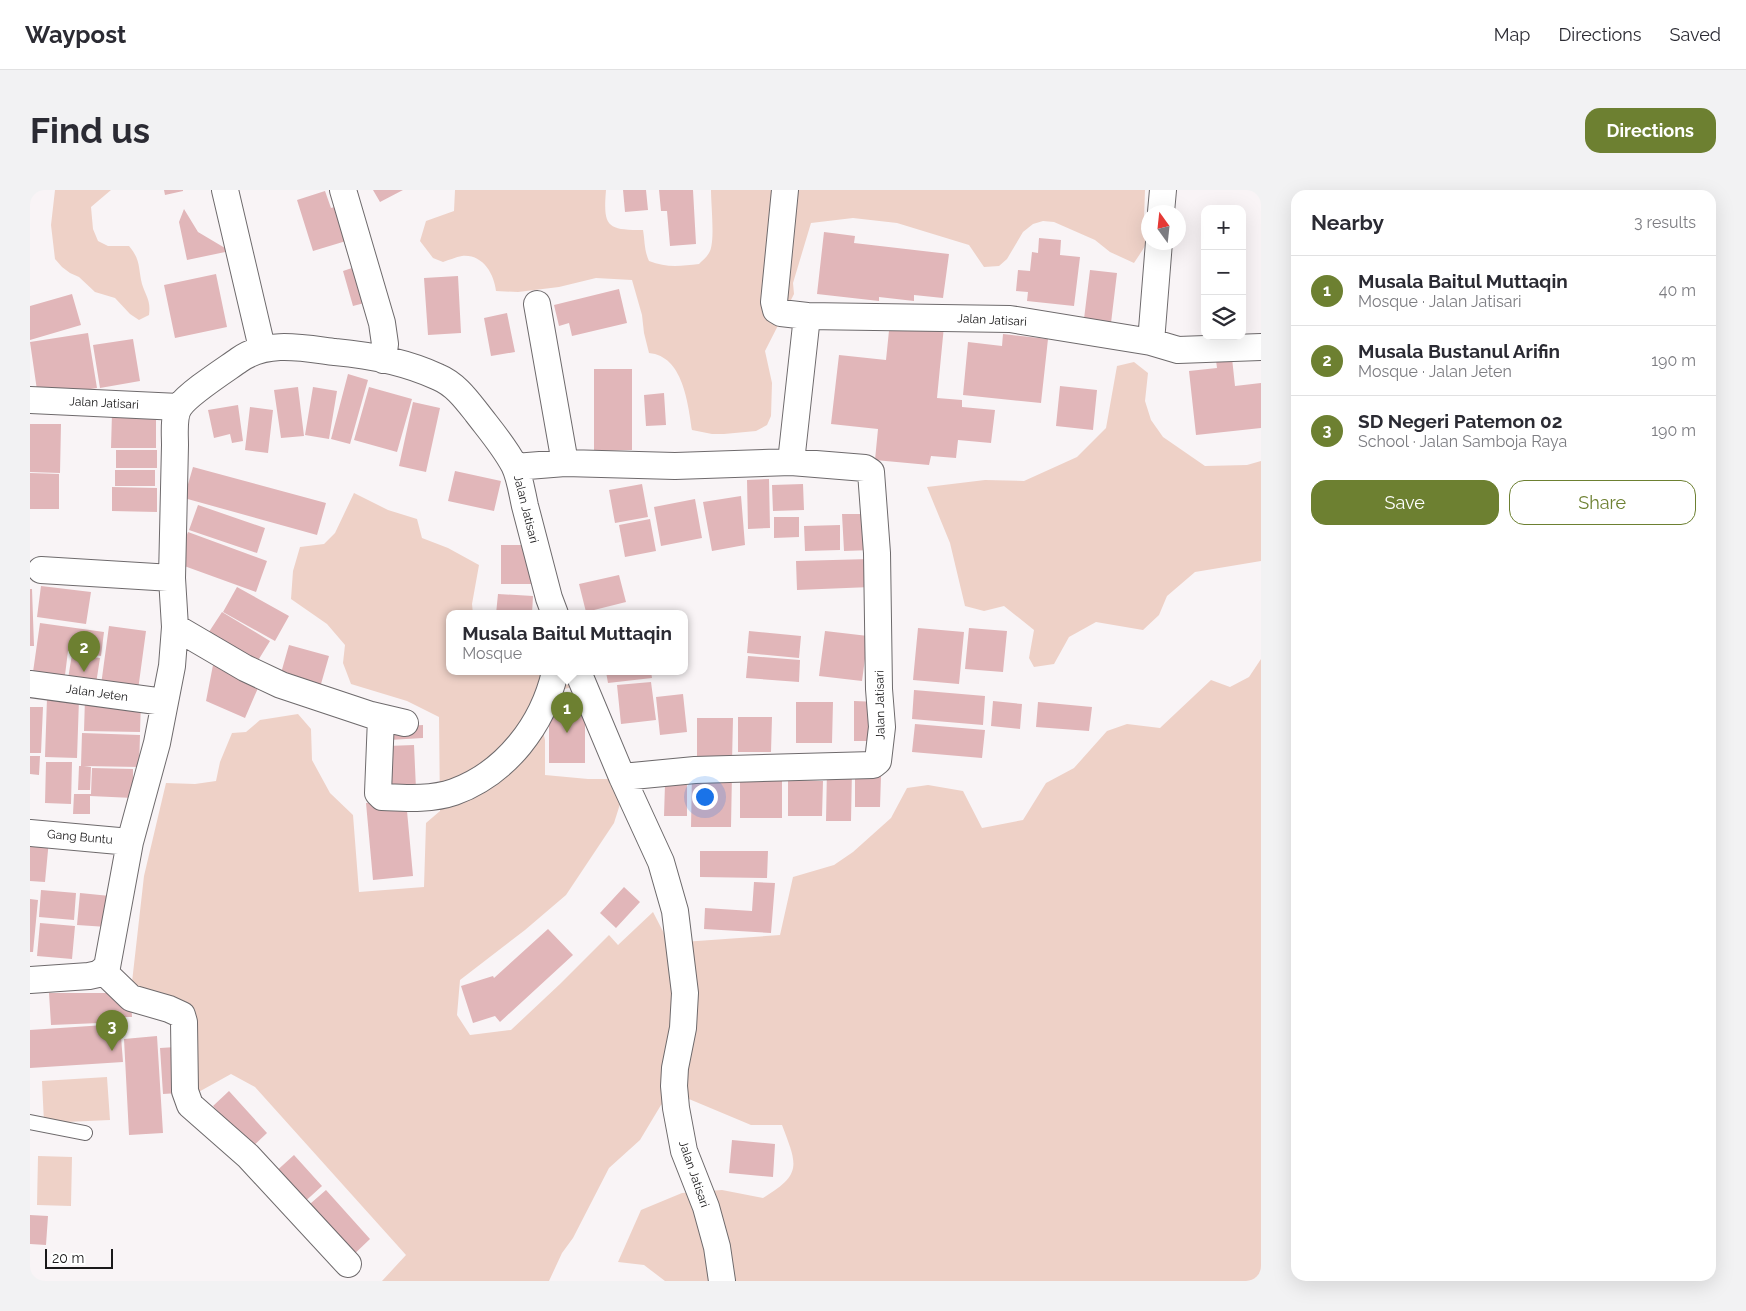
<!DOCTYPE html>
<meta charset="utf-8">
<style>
:root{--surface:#fff;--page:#f2f2f3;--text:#2b2b33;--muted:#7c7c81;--line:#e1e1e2;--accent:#6d8031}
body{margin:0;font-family:Raleway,sans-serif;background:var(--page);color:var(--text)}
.controls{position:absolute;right:15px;top:15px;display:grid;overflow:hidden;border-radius:10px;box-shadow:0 5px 20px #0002}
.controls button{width:45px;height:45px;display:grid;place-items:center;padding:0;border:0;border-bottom:1px solid var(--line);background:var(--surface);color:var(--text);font:25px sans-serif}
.compass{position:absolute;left:1111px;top:15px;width:45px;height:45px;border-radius:50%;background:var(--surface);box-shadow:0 5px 20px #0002;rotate:345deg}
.scale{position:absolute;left:15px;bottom:12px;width:68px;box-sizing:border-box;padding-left:5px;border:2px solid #1a191a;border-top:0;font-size:14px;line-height:18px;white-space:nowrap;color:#1a191a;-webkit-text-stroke:4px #fff;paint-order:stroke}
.you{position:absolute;left:674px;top:606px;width:18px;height:18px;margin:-12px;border:4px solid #fff;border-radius:50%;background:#1a73e8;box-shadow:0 0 0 8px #1a73e833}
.badge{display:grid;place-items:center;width:32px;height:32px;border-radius:50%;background:var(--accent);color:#fff;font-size:16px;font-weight:700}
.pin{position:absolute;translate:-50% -41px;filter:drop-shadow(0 1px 2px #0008)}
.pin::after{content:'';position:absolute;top:26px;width:18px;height:15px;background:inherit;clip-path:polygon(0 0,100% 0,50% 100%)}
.popup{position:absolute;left:416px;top:420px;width:242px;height:65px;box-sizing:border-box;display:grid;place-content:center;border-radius:10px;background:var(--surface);filter:drop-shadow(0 1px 4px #0005);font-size:16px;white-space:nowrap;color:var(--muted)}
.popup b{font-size:19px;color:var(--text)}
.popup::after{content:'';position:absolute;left:50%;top:100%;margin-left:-10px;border:10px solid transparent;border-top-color:var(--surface)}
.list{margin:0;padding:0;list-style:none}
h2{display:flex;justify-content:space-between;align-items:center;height:65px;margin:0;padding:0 20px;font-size:21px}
h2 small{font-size:16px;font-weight:400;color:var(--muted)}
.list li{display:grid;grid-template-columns:32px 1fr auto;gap:15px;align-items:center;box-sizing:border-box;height:70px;padding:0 20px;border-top:1px solid var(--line)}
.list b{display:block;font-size:19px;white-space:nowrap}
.list p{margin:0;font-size:16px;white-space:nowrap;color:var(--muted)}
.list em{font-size:16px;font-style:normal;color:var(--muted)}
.actions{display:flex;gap:10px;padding:15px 20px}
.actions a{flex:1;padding:11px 0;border:1px solid var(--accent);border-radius:15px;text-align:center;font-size:18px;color:var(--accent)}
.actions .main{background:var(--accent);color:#fff}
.icon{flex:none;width:28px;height:28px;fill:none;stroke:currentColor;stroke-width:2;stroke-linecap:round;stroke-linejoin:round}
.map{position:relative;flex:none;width:1231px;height:1091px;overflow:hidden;border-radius:15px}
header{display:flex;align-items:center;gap:30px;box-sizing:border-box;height:70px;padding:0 25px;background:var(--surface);border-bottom:1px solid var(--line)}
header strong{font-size:24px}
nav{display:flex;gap:28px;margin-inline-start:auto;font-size:18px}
.intro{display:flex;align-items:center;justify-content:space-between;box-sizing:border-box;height:120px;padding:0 30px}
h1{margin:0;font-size:35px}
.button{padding:12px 22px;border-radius:15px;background:var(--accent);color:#fff;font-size:18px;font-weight:700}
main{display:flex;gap:30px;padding:0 30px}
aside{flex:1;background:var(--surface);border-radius:15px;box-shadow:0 5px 20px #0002}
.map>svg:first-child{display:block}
</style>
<header>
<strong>Waypost</strong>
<nav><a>Map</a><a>Directions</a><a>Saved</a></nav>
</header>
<div class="intro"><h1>Find us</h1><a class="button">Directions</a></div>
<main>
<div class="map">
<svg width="1231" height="1091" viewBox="0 0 1231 1091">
<rect width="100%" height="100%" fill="#f9f4f6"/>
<!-- green -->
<path fill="#eed1c7" d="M25 0H81L61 17 63 39 68 51 78 56H99C111 70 108 78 112 94 116 107 121 110 119 125L109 130 100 124 85 108 65 102 49 87 40 83 32 77 25 69 21 35Z
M425 0H576C573 37 577 40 613 40 615 51 614 60 619 71 636 78 651 76 669 74 673 70 678 66 680 61 685 49 681 15 681 0H1115L1114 29C1126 44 1113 59 1104 73L1080 62 1065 50 1024 32 1013 31 1003 34 993 42 977 69 969 76 954 77 939 55 867 33 823 28 781 33 763 93 764 104 735 161 742 193 741 226 737 235 726 241 694 244H682L662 240C658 213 653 166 619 163L614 143 612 125 602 90 566 88 529 97 488 102 466 101C464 84 453 64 432 66 426 67 419 70 413 72L403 68 390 51 396 31 424 21Z
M1104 172 1118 183 1115 211 1121 230 1133 247 1175 276 1217 275 1231 271V371L1165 382 1137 406 1129 425 1113 440 1066 432 1039 447 1024 474 1004 477 999 468 1004 440 974 416 954 421 935 416 920 353 897 297 955 290 994 291 1047 267 1076 238 1087 176Z
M324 303 358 320 387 329 392 348 418 358 449 375 442 414 443 424H420V482H535L545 496 505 508 515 550V585L558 589H587L591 611 584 633 536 705 495 740 430 790 427 825 440 845 481 840 530 794 579 745 588 755 623 722 639 753 750 745 763 687 804 675 823 662 861 628 877 598 898 595 933 601 952 638 993 630 1016 593 1044 578 1077 541 1097 534 1130 538 1181 490 1200 497 1219 487 1231 469V1091H635L614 1075 588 1072 611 1020 652 1003 692 1000 733 1008C773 984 767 975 752 935H721L647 904 631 915 610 950 579 978 543 1048 532 1063 519 1091H352L376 1065 225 897 201 884 165 904 161 819 101 801 114 686 136 593 165 594 186 591 190 572 202 543 216 542 230 530 268 524 281 539 282 570 300 603 323 625 329 702 394 697 396 633 410 621 409 527 377 511 321 494 313 473 315 455 297 434 261 409 263 381 270 357 294 354 305 343Z
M77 887 80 930 14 933 12 891Z
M8 966 42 967 41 1016 7 1015Z"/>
<!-- building -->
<path fill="#e1b6b9" d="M134 0H153V1L135 5Z
M343 0H373L350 12Z
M593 0H616L618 20 595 22Z
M629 0H663L666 54 640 56 637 21H631Z
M295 1 301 18 315 14 326 48 283 61 267 10Z
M154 19 168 42 200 61 157 70 149 32Z
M794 42 825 46 824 53 919 64 913 108 884 105V111L849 107V111L787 104Z
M1009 48 1031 50 1030 65 1050 67 1044 116 997 111 998 102 986 101 988 80 1000 81 1002 62 1008 63Z
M331 75 342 111 323 116 313 81Z
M1060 80 1087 83 1081 133 1054 129Z
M186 84 197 137 145 148 134 95Z
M428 86 431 143 398 145 394 88Z
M589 99 597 133 542 146 539 133 529 136 524 115Z
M42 104 51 135 0 150V116Z
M477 123 485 162 461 166 454 128Z
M860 131 914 136 907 208 932 210V217L965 220 961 253 928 250 926 268 901 266 899 275 845 270 848 239 801 234 809 165 856 170Z
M58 143 67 198 8 207 0 152Z
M973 144 1018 149 1011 213 933 205 938 152 972 156Z
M103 149 110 191 70 198 63 155Z
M1202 168 1205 196 1231 193V238L1166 245 1159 181 1187 178 1186 170Z
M564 179H602V260L564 261Z
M318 184 338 190 320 254 301 249Z
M1030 196 1067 200 1063 240 1026 236Z
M268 197 274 246 251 248 244 200Z
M283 197 307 201 299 249 275 245Z
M339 197 382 209 367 262 324 250Z
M634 203 636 235 616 236 614 205Z
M383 212 410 218 396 282 369 276Z
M208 215 213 251 202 253 200 244 184 248 178 220Z
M220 217 243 220 238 263 215 260Z
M82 223 126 224V258H81Z
M0 234H31L30 283 0 282Z
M86 260H127V278H86Z
M163 277 296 313 287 345 154 308Z
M85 280H125V296H85Z
M425 281 471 291 464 321 418 311Z
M0 283 29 284V319H0Z
M739 289 740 338 718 339 717 290Z
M612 294 618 327 585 333 579 300Z
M773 294 774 320 743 321 742 295Z
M82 297 127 298V322L82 321Z
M711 306 715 355 682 361 673 312Z
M665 309 672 348 631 356 624 317Z
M168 315 235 338 227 363 159 340Z
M812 324H841L842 360 814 361Z
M744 327H769V347L744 348Z
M620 329 626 361 595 367 589 335Z
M810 335V360L775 361 774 336Z
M158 342 237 371 226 402 146 373Z
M471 355H503V394H471Z
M840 369 841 397 767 400 766 371Z
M589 385 596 412 556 422 549 394Z
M11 396 61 402 56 434 7 427Z
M207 397 259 426 245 451 193 422Z
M0 399H2L4 456H0Z
M468 404 503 406 502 424H466Z
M192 422 240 451 224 477 175 448Z
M10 433 74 442 71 466 38 461 34 493 2 489Z
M79 436 116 441 108 500 71 495Z
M888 438 934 442 929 494 883 490Z
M939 438 977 441 973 482 935 479Z
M719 441 771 446 769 468 717 463Z
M795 441 838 446 832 491 789 486Z
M259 455 299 466 289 501 249 490Z
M42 464 70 468 65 500 37 495Z
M718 466 770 470 769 492 716 488Z
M183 475 231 491 215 528 176 511Z
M576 482H621L622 488 578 493Z
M621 492 626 530 591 534 587 495Z
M884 500 955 506 953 535 882 529Z
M653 504 657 542 630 545 626 507Z
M17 508 49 509 47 568 15 567Z
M55 508 111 510 110 542 54 541Z
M824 511 848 512V551H824Z
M963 511 992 514 990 539 961 536Z
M766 512H803L802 553H766Z
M1008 512 1062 517 1059 541 1006 537Z
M519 514H555V573H519Z
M0 517H13L11 563H0Z
M708 527H742L741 562H708Z
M667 528H703L702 572 667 571Z
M885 534 955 540 952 568 882 562Z
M393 535V548L359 550V537Z
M52 543 110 545 109 577 54 576 61 577 60 600H48L49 576H51Z
M384 555 386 599 359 600 357 556Z
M0 566H10L9 585 0 584Z
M16 572H42L41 614 15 613Z
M62 578 103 579V608L60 606V624H43L44 604H61Z
M797 578 822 579 821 631H796Z
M662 583H702L701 637H661Z
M825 586H851L850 617H825Z
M758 590 793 591 792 626H758Z
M710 591H752V628H710Z
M635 594 657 595V626H634Z
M376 610 383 686 343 690 336 613Z
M0 648 19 650 15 692 0 691Z
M670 661H738L737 688 670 687Z
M724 692 745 693 741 743 674 739 675 718 722 721Z
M594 697 610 712 586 738 570 723Z
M11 700 46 703 44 730 9 727Z
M50 703 80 706 77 737 47 735Z
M0 709 8 710 3 762H0Z
M10 733 45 736 42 769 7 766Z
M518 739 543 765 470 832 465 826 443 833 431 796 463 786 464 788Z
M19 803H92L101 812 102 827H93L94 832 21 835Z
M90 834 93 872 0 878V840Z
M127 846 133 943 99 945 94 849Z
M146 857 149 903 133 904 130 858Z
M199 901 237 943 221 958 183 916Z
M702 950 745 954 743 987 699 983Z
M264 965 292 996 270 1016 242 985Z
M296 1000 340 1049 318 1070 273 1020Z
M0 1025 18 1026 16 1055 0 1054Z"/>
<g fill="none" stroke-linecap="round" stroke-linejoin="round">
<!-- lane casing -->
<g stroke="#6e6a6c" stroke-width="16">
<path id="lane" d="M0 932 55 943"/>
</g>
<!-- street casing -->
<g stroke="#6e6a6c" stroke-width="28">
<path id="street" d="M195 0 232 158
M313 0 352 133 355 154 353 170
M755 0 744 112 746 120 751 123 777 126
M1131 22 1133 0
M507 114 535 273
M1121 152 1129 52
M0 210 149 217
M485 277 535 273 645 276 761 272 777 126 980 129 1121 152 1148 160 1231 157
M11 380 142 388
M145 437 215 478 251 495 341 525 375 533
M548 482 592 587 631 672 645 721 655 803 653 838 645 878 644 896 646 918 654 961 676 1017 687 1057 692 1091
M0 494 134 512
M351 528 348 603 352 607C375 608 401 610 424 602 476 583 513 535 525 482
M592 587 665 580 843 575 848 571 852 537 849 499 847 363 841 282 835 278 761 272
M0 643 100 652
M73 781 101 808 139 819 152 825 154 832 155 901 160 915 218 966 318 1074
M0 790 59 786 68 784 77 777 100 652 127 553 142 476 145 437 142 388 145 255C145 244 143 225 150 216 159 203 195 180 209 170 237 150 273 158 305 162 338 165 378 173 408 187 425 194 436 209 447 223 460 240 474 256 484 275 490 287 492 303 495 316 503 346 511 377 519 408L525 424"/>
</g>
<!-- lane -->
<use href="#lane" stroke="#fff" stroke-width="14"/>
<!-- street -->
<use href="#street" stroke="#fff" stroke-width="26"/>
</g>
<g text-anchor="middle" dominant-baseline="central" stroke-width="4" stroke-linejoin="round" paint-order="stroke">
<!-- street labels -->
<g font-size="12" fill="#1a191a" stroke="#fff">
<text transform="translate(962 130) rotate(3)">Jalan Jatisari</text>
<text transform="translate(74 213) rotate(3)">Jalan Jatisari</text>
<text transform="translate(496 319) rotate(76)">Jalan Jatisari</text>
<text transform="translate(67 503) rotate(8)">Jalan Jeten</text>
<text transform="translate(850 515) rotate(-91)">Jalan Jatisari</text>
<text transform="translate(50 647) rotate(5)">Gang Buntu</text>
<text transform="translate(664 984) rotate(71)">Jalan Jatisari</text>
</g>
</g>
</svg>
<div class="controls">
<button>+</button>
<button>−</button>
<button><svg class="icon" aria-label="layers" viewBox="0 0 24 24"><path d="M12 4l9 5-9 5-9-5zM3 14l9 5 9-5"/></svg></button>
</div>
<svg class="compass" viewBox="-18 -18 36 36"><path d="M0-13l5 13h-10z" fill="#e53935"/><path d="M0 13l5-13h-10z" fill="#7c7c81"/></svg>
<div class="scale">20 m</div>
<div class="you"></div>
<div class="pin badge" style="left:537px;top:543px">1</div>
<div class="popup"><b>Musala Baitul Muttaqin</b>Mosque</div>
<div class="pin badge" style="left:54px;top:482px">2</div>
<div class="pin badge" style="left:82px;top:861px">3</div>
</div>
<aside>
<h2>Nearby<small>3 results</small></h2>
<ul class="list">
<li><span class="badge">1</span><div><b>Musala Baitul Muttaqin</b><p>Mosque · Jalan Jatisari</p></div><em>40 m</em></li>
<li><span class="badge">2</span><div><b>Musala Bustanul Arifin</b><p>Mosque · Jalan Jeten</p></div><em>190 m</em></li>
<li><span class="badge">3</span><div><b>SD Negeri Patemon 02</b><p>School · Jalan Samboja Raya</p></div><em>190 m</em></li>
</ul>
<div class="actions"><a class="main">Save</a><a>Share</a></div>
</aside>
</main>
